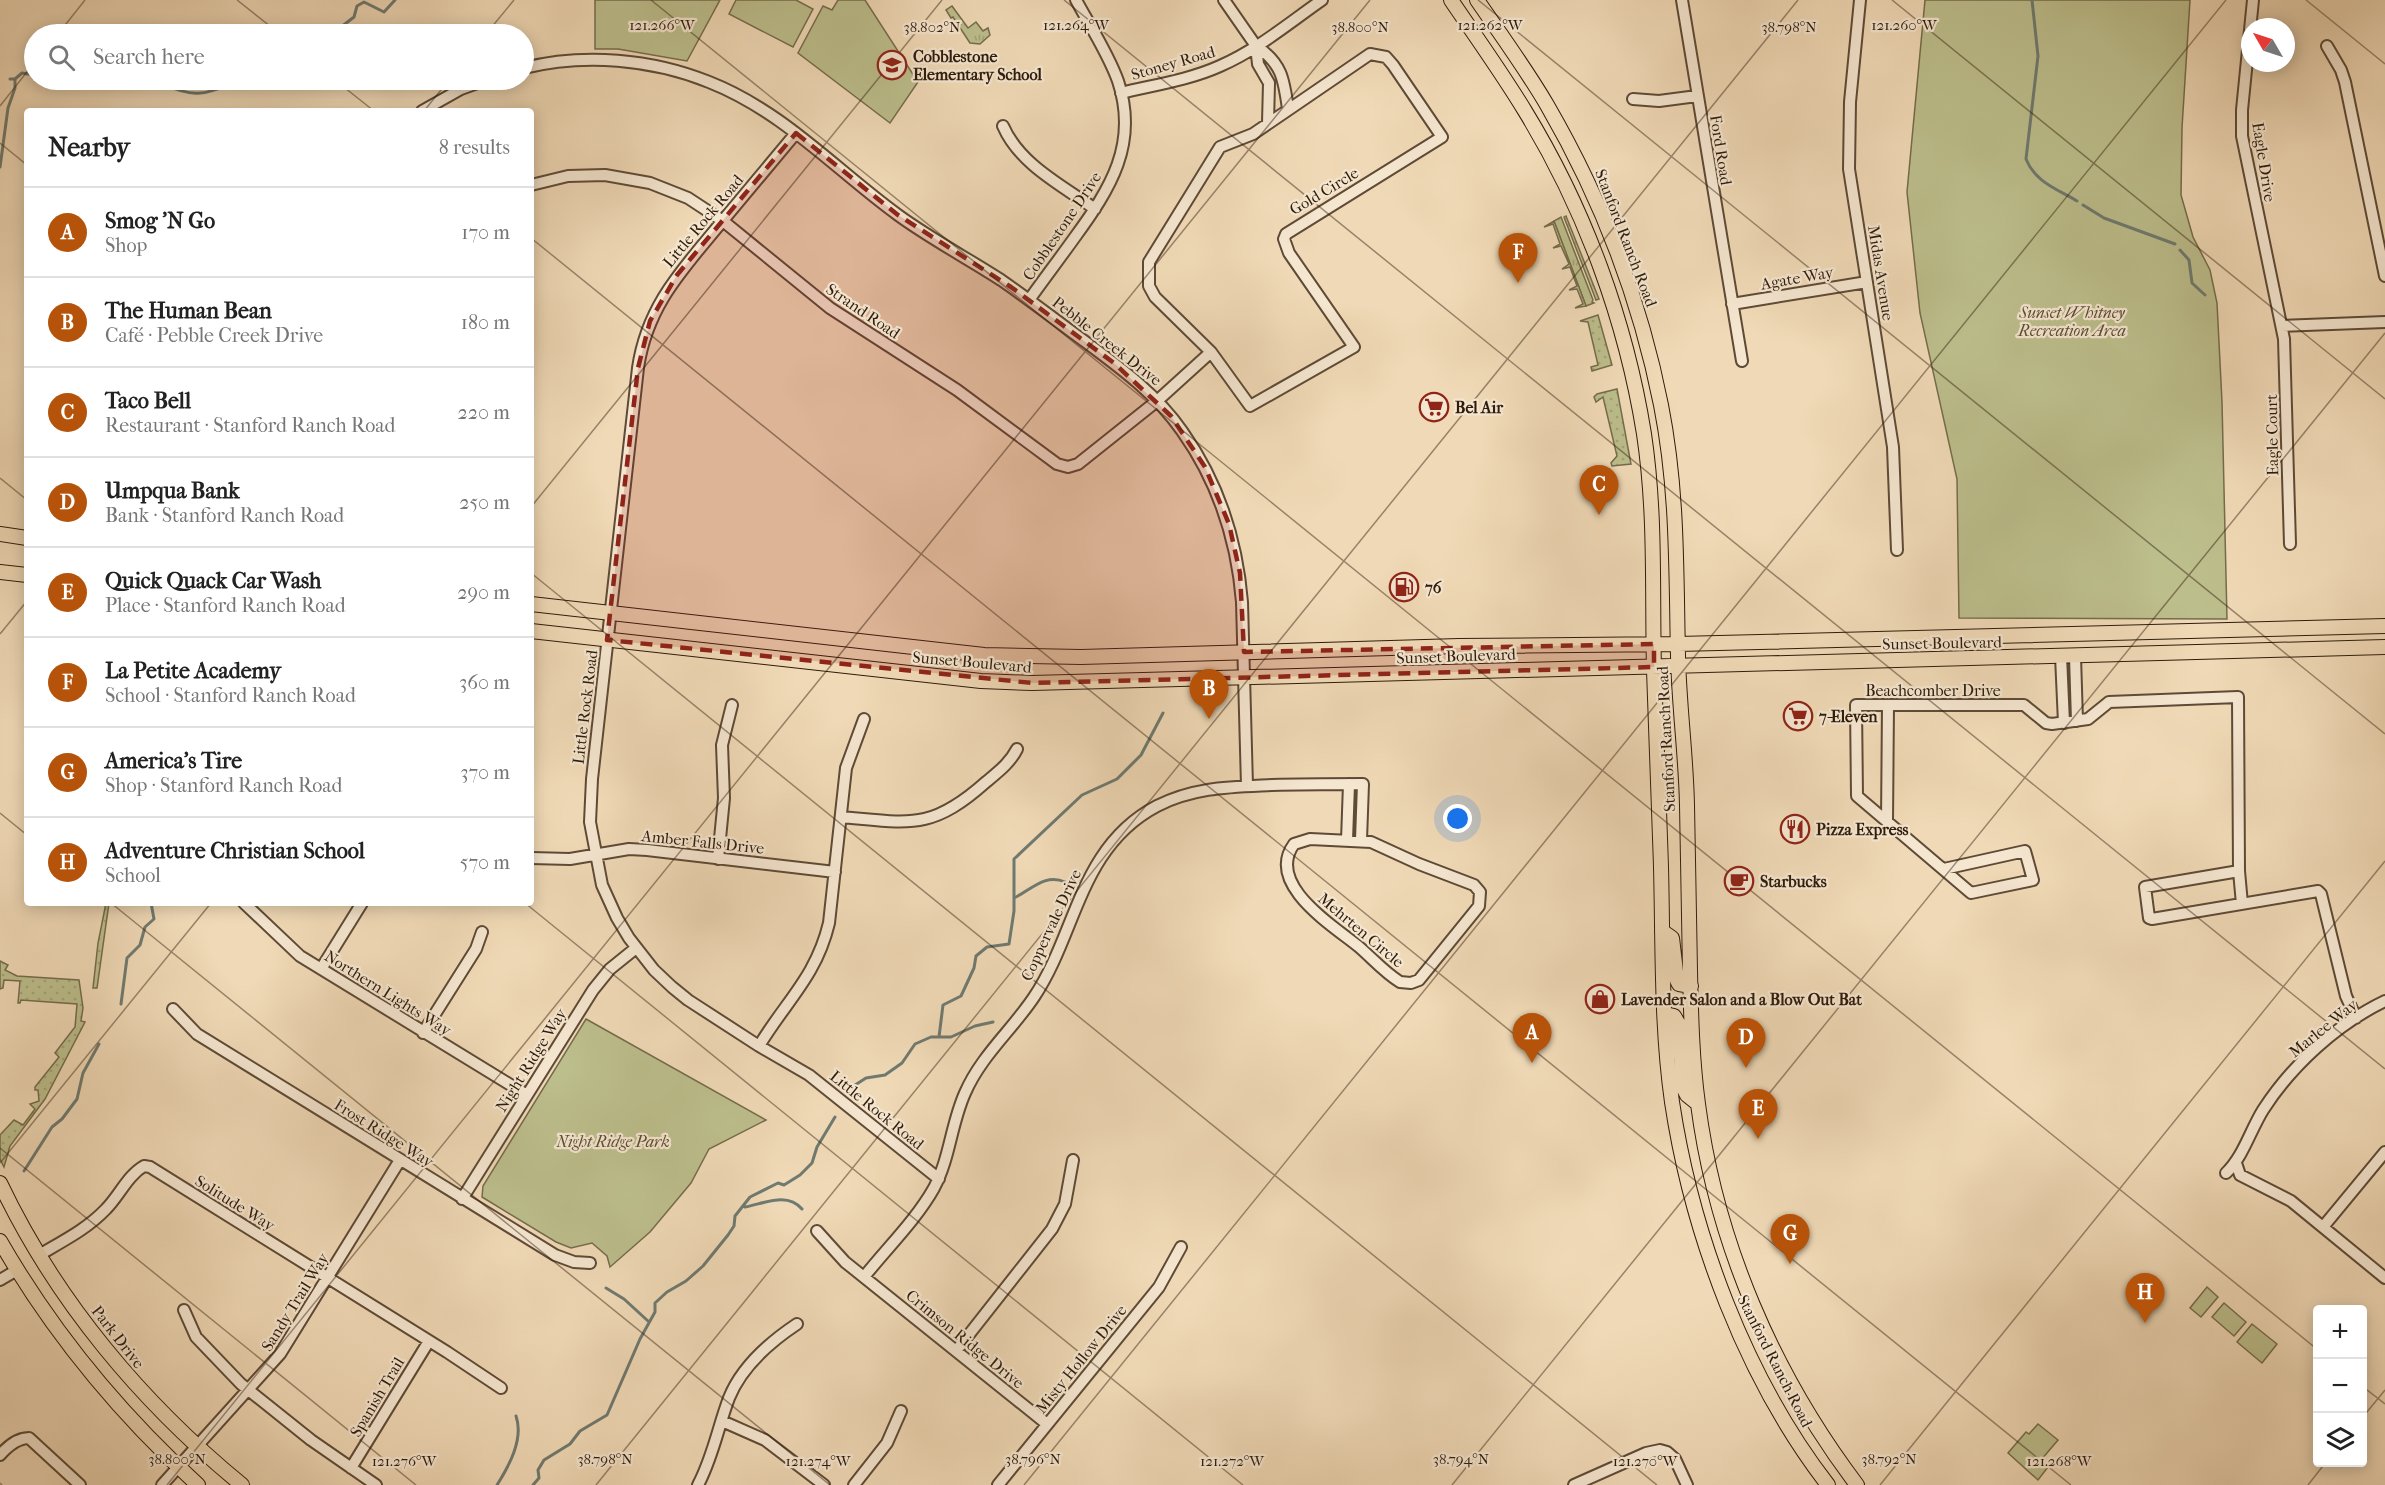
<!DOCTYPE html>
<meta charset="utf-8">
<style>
:root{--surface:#fff;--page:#f2f2f2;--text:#222;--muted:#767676;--line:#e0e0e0;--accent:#b45309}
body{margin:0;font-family:"IM FELL French Canon",serif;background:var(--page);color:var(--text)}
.controls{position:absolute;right:18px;bottom:18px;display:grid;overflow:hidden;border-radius:6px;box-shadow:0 3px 15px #0003}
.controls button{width:54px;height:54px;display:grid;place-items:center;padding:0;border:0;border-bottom:2px solid var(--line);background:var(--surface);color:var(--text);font:30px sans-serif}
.compass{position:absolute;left:2241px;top:18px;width:54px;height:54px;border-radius:50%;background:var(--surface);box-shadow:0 3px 15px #0003;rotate:309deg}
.you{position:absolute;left:1458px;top:819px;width:21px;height:21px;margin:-15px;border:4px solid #fff;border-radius:50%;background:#1a73e8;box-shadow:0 0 0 9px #1a73e833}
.badge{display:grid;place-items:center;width:39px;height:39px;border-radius:50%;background:var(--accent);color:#fff;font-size:20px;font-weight:700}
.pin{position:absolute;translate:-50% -50px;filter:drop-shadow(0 2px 3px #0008)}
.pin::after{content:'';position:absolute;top:32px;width:21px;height:18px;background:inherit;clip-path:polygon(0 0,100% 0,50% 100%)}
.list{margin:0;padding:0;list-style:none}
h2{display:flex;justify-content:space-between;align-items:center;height:78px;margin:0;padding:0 24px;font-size:26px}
h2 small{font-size:20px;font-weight:400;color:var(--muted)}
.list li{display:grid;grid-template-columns:39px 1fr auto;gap:18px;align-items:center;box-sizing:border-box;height:90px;padding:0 24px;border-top:2px solid var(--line)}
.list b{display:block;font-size:22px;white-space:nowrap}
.list p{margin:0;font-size:20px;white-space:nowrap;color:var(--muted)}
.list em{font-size:20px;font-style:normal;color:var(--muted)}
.icon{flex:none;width:33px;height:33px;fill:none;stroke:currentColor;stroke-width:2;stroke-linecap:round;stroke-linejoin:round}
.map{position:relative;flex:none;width:2385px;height:1485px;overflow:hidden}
.search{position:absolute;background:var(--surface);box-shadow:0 3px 15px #0003;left:24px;top:24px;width:510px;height:66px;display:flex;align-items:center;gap:15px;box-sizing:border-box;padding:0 21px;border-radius:33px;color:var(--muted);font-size:22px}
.panel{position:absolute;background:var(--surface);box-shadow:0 3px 15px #0003;left:24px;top:108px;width:510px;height:798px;border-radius:6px}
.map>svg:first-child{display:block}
</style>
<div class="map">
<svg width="2385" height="1485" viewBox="0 0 2385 1485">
<defs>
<pattern id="grass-tufts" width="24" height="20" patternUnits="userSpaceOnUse" patternTransform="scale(1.5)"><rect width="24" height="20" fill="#bcbe8c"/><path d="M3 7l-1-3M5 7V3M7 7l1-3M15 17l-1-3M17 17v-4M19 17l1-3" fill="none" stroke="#a2a377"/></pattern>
<pattern id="garden-dots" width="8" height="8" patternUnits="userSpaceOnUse" patternTransform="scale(1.5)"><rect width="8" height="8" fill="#bcbe8c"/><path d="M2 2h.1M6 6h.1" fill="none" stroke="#a2a377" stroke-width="1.8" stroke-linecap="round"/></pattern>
</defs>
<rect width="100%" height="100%" fill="#f0d9b6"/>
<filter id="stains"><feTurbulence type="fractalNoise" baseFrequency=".00333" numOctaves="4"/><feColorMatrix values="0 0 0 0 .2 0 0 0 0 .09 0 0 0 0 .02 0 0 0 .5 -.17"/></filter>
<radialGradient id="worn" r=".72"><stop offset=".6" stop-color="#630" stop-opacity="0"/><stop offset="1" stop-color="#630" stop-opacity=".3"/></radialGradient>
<!-- grass -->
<path fill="url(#grass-tufts)" stroke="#756c4c" stroke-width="1.5" d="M952 6 968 28 976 22 983 31 988 28 990 35 980 44 970 43 953 17 951 18 946 10Z
M1561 217 1593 300 1592 302 1594 303 1586 306 1554 221Z"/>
<!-- park -->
<path fill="#bcbe8c" stroke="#756c4c" stroke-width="1.5" d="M595 0H720L687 61 618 49H595Z
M736 0H796L813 9 793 47 729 14Z
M838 0H865L918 82 890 123 798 53 823 6 832 10Z
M1925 0H2190L2182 128 2181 195 2193 237 2210 270 2217 303 2222 402 2227 619 1959 618 1957 479 1920 313 1907 192Z
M586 1019 766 1120 709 1149 691 1183 650 1232 610 1267 607 1256 592 1243 571 1248 556 1242 482 1197 483 1186Z
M2207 1287 2218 1297 2201 1317 2190 1308Z
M2224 1303 2246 1322 2234 1336 2212 1317Z
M2252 1324 2277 1344 2262 1363 2237 1342Z
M2038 1424 2058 1440 2041 1460 2048 1467 2038 1480 2008 1453 2026 1432 2029 1434Z"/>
<!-- garden -->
<path fill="url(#garden-dots)" stroke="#756c4c" stroke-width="1.5" d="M1566 216 1599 299 1596 300 1564 217Z
M1554 221 1586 306 1575 308 1583 304 1577 289 1569 290 1577 286 1570 267 1562 269 1569 264 1561 246 1553 248 1560 244 1553 224 1544 227Z
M1598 315 1612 365 1592 371 1591 367 1598 365 1588 322 1580 321Z
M1617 389 1631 464 1612 466 1611 463 1617 456 1603 397 1596 402 1594 397 1597 394Z
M106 903H109L97 988H93L98 943Z
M0 961 8 965 5 970 17 976 79 980 83 1008 81 1021 85 1022 45 1099 10 1146 4 1167 0 1159V1135L14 1120 23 1125 35 1109 30 1104 39 1101 38 1090H35V1087L59 1057 55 1053 75 1027 77 1004 21 1000 20 1003H18L20 981 4 980 3 988 0 989Z"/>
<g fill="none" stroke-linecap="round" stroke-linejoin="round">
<!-- stream -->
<path stroke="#6f7a70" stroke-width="3" d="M2032 0 2038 56 2026 159C2035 182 2057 189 2077 201
M332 34 354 17 357 6 364 2 384 12 395 0
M10 79H15L22 73 34 75
M92 80 121 85 134 80
M145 80 154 88 160 83C198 100 204 94 241 80
M0 167 8 108 15 88V79
M2083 205 2104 218 2175 244
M2180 250 2189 260 2192 283 2205 295
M1014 898C1031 890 1045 873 1065 882
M121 1004 127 958 140 945 145 927 154 919 151 903
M939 1037 943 1005 961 996 974 968 976 956 987 947 1009 944 1014 911V859L1082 795 1117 779 1141 755 1163 713
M852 1087 866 1078 885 1075 902 1063 915 1044 931 1037H951L975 1026 993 1022
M24 1171 52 1127 62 1119 77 1099 83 1073 99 1044
M745 1207C763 1204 787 1191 802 1209
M606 1288 624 1299 648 1321
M497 1485C509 1466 524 1439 516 1416
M533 1485 539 1478 538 1470 544 1460 570 1444 580 1431 607 1415 640 1339 655 1312V1303L667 1292 686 1281 703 1266 728 1235 734 1226 735 1216 750 1197 778 1183 784 1185 800 1175 812 1163 817 1147 835 1117"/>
<!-- minor casing -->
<g stroke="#5e4a36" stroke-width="14">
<path id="minor" d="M1224 0 1256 46
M1682 0 1742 361
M1860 0 1850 102 1849 169 1893 447 1897 550
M2253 0 2242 110V136L2284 339 2290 544
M2327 46 2341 70 2345 82 2385 276
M1370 54 1386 57 1393 65 1442 137 1286 234 1284 239 1289 253 1354 347 1250 406 1211 352 1155 297 1149 286V262L1220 147 1253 134Z
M524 68C584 53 652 59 709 82 783 111 836 170 898 215 931 239 967 258 1001 280 1030 300 1058 322 1087 343 1122 369 1157 395 1182 431 1219 483 1237 540 1242 602L1247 786
M1121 93C1154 85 1189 80 1220 66 1257 50 1289 23 1322 0
M1633 99 1659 101 1697 96
M422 111 461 89 486 80
M1268 123 1269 83 1258 64 1256 46C1282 63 1284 80 1288 109
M1003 126C1020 165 1063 186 1095 209
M796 133C771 163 746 193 720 224 682 270 647 306 638 368L592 779 590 822 602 885 617 918 629 938 654 970 672 987 688 1000 759 1046 809 1075 939 1179
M531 185 568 176 605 175 650 183 688 198 723 221 830 308 957 390 1057 464 1068 467 1078 464 1157 401 1211 352
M1029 300C1044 279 1060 258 1075 237 1110 189 1139 144 1118 81 1108 53 1090 26 1076 0
M1732 304 1867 282
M2282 326 2385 322
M2061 656 2064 723
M2075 656 2077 721
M841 817C910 823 931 831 986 782 998 772 1010 763 1017 749
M1887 822 1888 705
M1310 839 1371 842 1419 864 1474 885 1480 892 1479 906 1419 980 1411 983 1400 982C1385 973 1372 958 1358 946 1332 925 1265 884 1294 844Z
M1347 840 1349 784
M531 858 570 859 629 849 647 850 835 872
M718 859 724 798 722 745 732 705
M1944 869 2025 851 2033 880 1971 893 1857 796 1856 705H2024L2046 723 2052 724 2088 719 2109 702 2238 697 2239 871 2242 904
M2239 871 2145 887 2149 918 2152 919 2318 891 2321 894 2346 996 2356 1018
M244 903 300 956 527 1095
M321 969 362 903
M173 1009 197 1034 555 1255 574 1262 590 1263
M423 1033 476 949 482 932
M759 1046C786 1001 816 977 829 923L846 768 864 719
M2236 1163 2240 1175 2291 1201 2385 1278
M2226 1173C2243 1157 2250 1131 2263 1110 2292 1065 2337 1024 2385 1001
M462 1199 593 990 610 969 636 948
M2323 1227 2385 1152
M817 1231 845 1262 1047 1424
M39 1255C63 1241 87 1229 106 1209 119 1196 128 1175 144 1166L150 1167 447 1352 501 1388
M864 1277C887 1248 916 1220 934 1188 950 1158 951 1124 965 1093 981 1056 1012 1030 1034 997 1077 933 1079 847 1157 806 1194 787 1231 787 1272 785 1302 784 1332 784 1363 784L1361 840
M0 1280 17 1270
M184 1310 196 1337 241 1384 311 1440 376 1485
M956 1351 1052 1229 1065 1204 1073 1160
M722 1421 765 1440 824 1485
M0 1455C8 1446 17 1438 29 1438L80 1485
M351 1468 429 1341
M162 1485 280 1354 400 1160
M698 1485C713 1457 718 1427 729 1398 741 1368 770 1342 797 1324
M854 1485 887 1443 901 1411
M998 1485 1159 1287 1181 1247
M1574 1485 1646 1453 1660 1450 1667 1452 1675 1459 1687 1485"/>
</g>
<!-- major casing -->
<g stroke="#2e1b0b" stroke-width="16">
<path id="major" d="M1451 0C1476 37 1502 73 1525 111 1585 209 1626 321 1644 434 1656 514 1652 590 1654 670 1656 735 1659 801 1661 867 1663 945 1661 1025 1672 1102 1692 1235 1746 1379 1828 1485
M1477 0C1501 35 1526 69 1547 105 1601 198 1640 299 1661 405 1678 491 1676 570 1678 656 1679 706 1686 755 1687 805 1688 860 1689 915 1690 971 1691 1015 1692 1060 1698 1104 1716 1242 1773 1374 1857 1485
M0 534 27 538
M0 572 27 575
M531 604 984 655 1081 657 1459 646 1678 644 2385 626
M531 631 981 681 1032 683 2385 647
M1662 931 1672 938 1677 980 1679 984 1691 986
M1665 1014 1674 1016 1678 1023 1684 1089 1687 1095 1697 1103
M0 1183C56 1301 142 1403 242 1485
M0 1241C53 1333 119 1413 198 1485"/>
</g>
<!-- minor -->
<use href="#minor" stroke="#f5e6d0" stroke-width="10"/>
<!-- major -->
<use href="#major" stroke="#f0d9b6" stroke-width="14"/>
</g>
<!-- marked area -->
<path fill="#8f2418" fill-opacity="0.2" stroke="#8f2418" stroke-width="4.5" stroke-dasharray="12 8" stroke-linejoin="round" d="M796 133 898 215 1011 287 1114 363 1171 416 1205 467 1229 524 1240 573 1244 652 1654 644V667L1032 683 607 640 638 368 650 321 677 275Z"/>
<!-- ticks -->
<path fill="none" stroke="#2e1b0b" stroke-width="1.5" stroke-opacity="0.45" d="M237 0 280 34M651 0 2318 1350M1064 0 2385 1069M1478 0 2385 734M1892 0 2385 399M2306 0 2385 64M58 34 85 0M486 34 514 0M335 80 374 111M0 106 34 63M424 111 449 80M0 143 27 165M531 238 2071 1485M0 478 27 500M531 507 942 0M531 573 1657 1485M0 634 27 601M0 813 27 835M111 903 830 1485M525 903 1243 1485M0 1148 416 1485M0 1163 211 903M2362 1386 2385 1404M2362 1418 2385 1390M0 1483 2 1485M167 1485 1370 0M596 1485 1798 0M1024 1485 2226 0M1452 1485 2385 333M1880 1485 2385 861M2308 1485 2326 1462"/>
<!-- icons -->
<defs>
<g id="school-ring" transform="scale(1.5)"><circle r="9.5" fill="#f5e6d0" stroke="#8f2418" stroke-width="1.5"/><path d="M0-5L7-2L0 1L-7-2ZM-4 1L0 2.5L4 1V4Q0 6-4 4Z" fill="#8f2418"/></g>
<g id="supermarket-ring" transform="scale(1.5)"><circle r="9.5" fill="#f5e6d0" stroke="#8f2418" stroke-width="1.5"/><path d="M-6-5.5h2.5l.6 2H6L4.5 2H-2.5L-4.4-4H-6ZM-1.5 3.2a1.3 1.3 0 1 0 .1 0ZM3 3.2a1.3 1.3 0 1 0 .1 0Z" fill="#8f2418"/></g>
<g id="fuel-ring" transform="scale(1.5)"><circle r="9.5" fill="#f5e6d0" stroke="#8f2418" stroke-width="1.5"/><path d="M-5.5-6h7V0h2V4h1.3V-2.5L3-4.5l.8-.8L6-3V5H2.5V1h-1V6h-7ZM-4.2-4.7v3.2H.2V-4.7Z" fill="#8f2418"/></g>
<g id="restaurant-ring" transform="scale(1.5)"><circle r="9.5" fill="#f5e6d0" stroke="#8f2418" stroke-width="1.5"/><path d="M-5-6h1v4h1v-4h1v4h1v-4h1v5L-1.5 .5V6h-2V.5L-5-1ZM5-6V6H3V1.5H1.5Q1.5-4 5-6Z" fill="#8f2418"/></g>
<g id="cafe-ring" transform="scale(1.5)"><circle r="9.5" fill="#f5e6d0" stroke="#8f2418" stroke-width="1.5"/><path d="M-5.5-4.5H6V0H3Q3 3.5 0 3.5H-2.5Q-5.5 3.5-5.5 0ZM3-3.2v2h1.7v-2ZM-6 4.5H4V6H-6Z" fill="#8f2418"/></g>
<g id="shop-ring" transform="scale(1.5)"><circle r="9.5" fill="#f5e6d0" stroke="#8f2418" stroke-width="1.5"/><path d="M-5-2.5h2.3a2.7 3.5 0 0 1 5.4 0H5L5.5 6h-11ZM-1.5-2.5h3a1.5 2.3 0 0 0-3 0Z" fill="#8f2418"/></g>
</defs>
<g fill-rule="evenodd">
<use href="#school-ring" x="892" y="65"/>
<use href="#supermarket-ring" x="1434" y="407"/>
<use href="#fuel-ring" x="1404" y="587"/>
<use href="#supermarket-ring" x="1798" y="716"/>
<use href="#restaurant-ring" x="1795" y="829"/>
<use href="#cafe-ring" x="1739" y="881"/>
<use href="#shop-ring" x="1600" y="999"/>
</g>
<g text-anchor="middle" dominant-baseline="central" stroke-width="4.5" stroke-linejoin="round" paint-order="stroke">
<!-- poi labels -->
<g font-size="16" font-weight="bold" fill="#2e1b0b" stroke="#f5e6d0" text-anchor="start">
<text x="913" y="56">Cobblestone<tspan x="913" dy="18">Elementary School</tspan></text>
<text x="1455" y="407">Bel Air</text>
<text x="1425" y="587">76</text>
<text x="1819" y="716">7-Eleven</text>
<text x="1816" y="829">Pizza Express</text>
<text x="1760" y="881">Starbucks</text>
<text x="1621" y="999">Lavender Salon and a Blow Out Bat</text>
</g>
<!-- street labels -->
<g font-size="16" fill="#2e1b0b" stroke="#f5e6d0">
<text transform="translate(1173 63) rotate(-16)">Stoney Road</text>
<text transform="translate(1721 150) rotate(81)">Ford Road</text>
<text transform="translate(2264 162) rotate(81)">Eagle Drive</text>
<text transform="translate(1324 191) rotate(-31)">Gold Circle</text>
<text transform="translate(703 221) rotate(-50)">Little Rock Road</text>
<text transform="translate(1062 226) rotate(-56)">Cobblestone Drive</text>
<text transform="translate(1626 238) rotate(69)">Stanford Ranch Road</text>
<text transform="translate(1881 273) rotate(81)">Midas Avenue</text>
<text transform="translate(1797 278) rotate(-10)">Agate Way</text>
<text transform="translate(863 311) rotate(34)">Strand Road</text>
<text transform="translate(1107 341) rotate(38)">Pebble Creek Drive</text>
<text transform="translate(2272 435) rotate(-91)">Eagle Court</text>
<text transform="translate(1942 643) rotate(-1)">Sunset Boulevard</text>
<text transform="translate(1456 656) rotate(-2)">Sunset Boulevard</text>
<text transform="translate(972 662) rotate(5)">Sunset Boulevard</text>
<text x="1933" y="690">Beachcomber Drive</text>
<text transform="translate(585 707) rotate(-83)">Little Rock Road</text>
<text transform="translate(1666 739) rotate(-93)">Stanford Ranch Road</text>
<text transform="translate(703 842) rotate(6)">Amber Falls Drive</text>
<text transform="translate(1051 925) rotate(-65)">Coppervale Drive</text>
<text transform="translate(1361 930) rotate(40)">Mehrten Circle</text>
<text transform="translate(388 993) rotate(32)">Northern Lights Way</text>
<text transform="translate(2323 1028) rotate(-39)">Marlee Way</text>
<text transform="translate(531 1060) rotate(-58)">Night Ridge Way</text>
<text transform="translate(877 1110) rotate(39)">Little Rock Road</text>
<text transform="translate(384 1133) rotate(32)">Frost Ridge Way</text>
<text transform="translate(235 1203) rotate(32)">Solitude Way</text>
<text transform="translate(295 1302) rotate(-58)">Sandy Trail Way</text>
<text transform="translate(118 1337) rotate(52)">Park Drive</text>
<text transform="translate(965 1339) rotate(39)">Crimson Ridge Drive</text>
<text transform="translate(1081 1359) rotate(-51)">Misty Hollow Drive</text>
<text transform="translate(1775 1361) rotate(63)">Stanford Ranch Road</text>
<text transform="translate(377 1397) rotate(-59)">Spanish Trail</text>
</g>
<!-- park labels -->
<g font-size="16" font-style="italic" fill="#594c32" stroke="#f5e6d0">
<text x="2072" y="312">Sunset Whitney<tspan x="2072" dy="18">Recreation Area</tspan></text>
<text x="613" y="1141">Night Ridge Park</text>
</g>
</g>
<g font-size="15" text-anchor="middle" fill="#2e1b0b" stroke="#f5e6d0" stroke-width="4.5" stroke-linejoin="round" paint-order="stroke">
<text x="662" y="30">121.266°W</text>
<text x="1076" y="30">121.264°W</text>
<text x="1490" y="30">121.262°W</text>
<text x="1904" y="30">121.260°W</text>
<text x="932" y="32">38.802°N</text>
<text x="1360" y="32">38.800°N</text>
<text x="1789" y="32">38.798°N</text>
<text x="177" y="1464">38.800°N</text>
<text x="605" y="1464">38.798°N</text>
<text x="1033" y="1464">38.796°N</text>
<text x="1461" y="1464">38.794°N</text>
<text x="1889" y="1464">38.792°N</text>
<text x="404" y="1466">121.276°W</text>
<text x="818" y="1466">121.274°W</text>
<text x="1232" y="1466">121.272°W</text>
<text x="1645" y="1466">121.270°W</text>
<text x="2059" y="1466">121.268°W</text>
</g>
<rect width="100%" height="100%" filter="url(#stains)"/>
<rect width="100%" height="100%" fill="url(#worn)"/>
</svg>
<div class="controls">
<button>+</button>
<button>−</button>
<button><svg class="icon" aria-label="layers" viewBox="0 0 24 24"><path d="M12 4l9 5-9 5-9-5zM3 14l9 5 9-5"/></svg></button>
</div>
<svg class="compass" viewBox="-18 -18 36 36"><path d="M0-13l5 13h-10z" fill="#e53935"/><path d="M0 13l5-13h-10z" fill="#767676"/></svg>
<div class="you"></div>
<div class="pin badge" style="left:1532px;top:1063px">A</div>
<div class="pin badge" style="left:1209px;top:719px">B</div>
<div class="pin badge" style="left:1599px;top:515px">C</div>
<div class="pin badge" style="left:1746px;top:1068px">D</div>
<div class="pin badge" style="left:1758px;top:1139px">E</div>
<div class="pin badge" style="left:1518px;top:283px">F</div>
<div class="pin badge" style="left:1790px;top:1264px">G</div>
<div class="pin badge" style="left:2145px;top:1323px">H</div>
<div class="search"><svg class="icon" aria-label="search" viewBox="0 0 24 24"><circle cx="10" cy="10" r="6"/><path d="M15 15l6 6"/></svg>Search here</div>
<section class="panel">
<h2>Nearby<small>8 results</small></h2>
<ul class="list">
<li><span class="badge">A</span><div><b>Smog 'N Go</b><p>Shop</p></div><em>170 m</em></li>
<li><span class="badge">B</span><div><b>The Human Bean</b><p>Café · Pebble Creek Drive</p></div><em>180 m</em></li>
<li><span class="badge">C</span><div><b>Taco Bell</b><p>Restaurant · Stanford Ranch Road</p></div><em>220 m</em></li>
<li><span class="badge">D</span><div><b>Umpqua Bank</b><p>Bank · Stanford Ranch Road</p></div><em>250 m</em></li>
<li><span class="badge">E</span><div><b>Quick Quack Car Wash</b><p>Place · Stanford Ranch Road</p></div><em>290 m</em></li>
<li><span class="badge">F</span><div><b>La Petite Academy</b><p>School · Stanford Ranch Road</p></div><em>360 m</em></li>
<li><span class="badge">G</span><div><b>America's Tire</b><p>Shop · Stanford Ranch Road</p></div><em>370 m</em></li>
<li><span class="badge">H</span><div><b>Adventure Christian School</b><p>School</p></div><em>570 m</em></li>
</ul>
</section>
</div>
